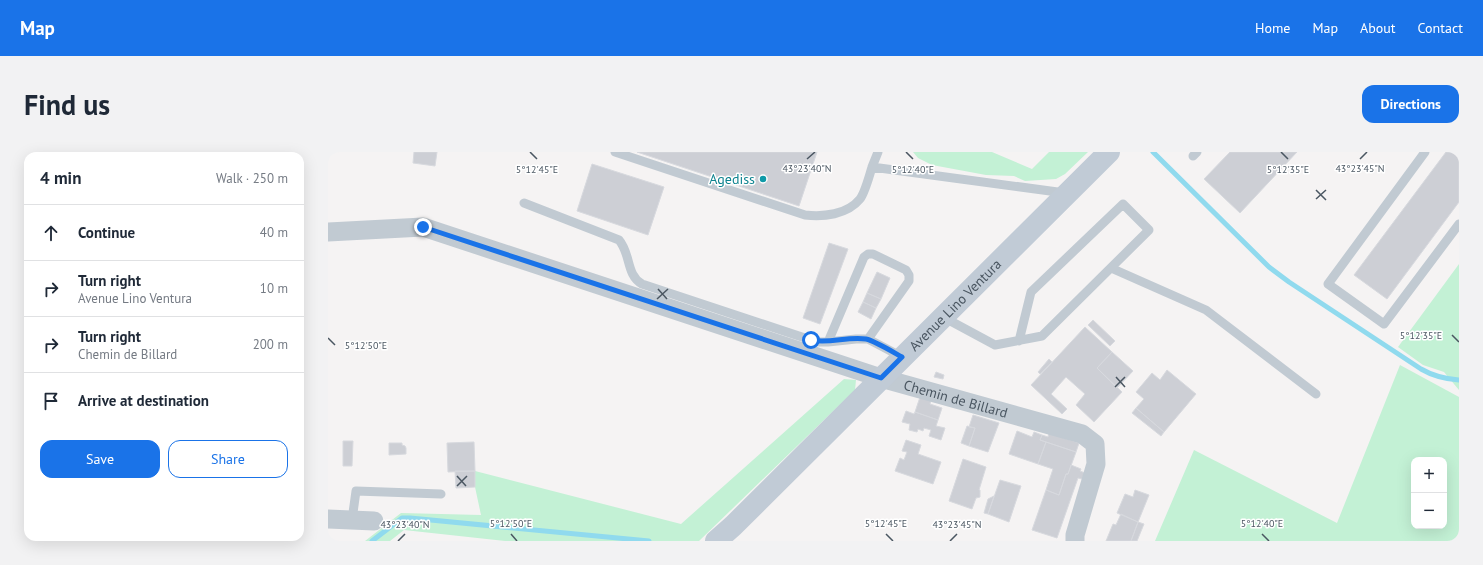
<!DOCTYPE html>
<meta charset="utf-8">
<style>
:root{--surface:#fff;--page:#f2f2f3;--text:#1f2937;--muted:#747a83;--line:#e0e1e3;--accent:#1a73e8}
body{margin:0;font-family:"PT Sans",sans-serif;background:var(--page);color:var(--text)}
.controls{position:absolute;right:12px;bottom:12px;display:grid;overflow:hidden;border-radius:8px;box-shadow:0 4px 16px #0002}
.controls button{width:36px;height:36px;display:grid;place-items:center;padding:0;border:0;border-bottom:1px solid var(--line);background:var(--surface);color:var(--text);font:20px sans-serif}
.stop{position:absolute;width:12px;height:12px;margin:-9px;border:3px solid #1a73e8;border-radius:50%;background:#fff}
.stop.end{background:#1a73e8;border-color:#fff;box-shadow:0 1px 4px #0008}
.list{margin:0;padding:0;list-style:none}
h2{display:flex;justify-content:space-between;align-items:center;height:52px;margin:0;padding:0 16px;font-size:17px}
h2 small{font-size:13px;font-weight:400;color:var(--muted)}
.list li{display:grid;grid-template-columns:26px 1fr auto;gap:12px;align-items:center;box-sizing:border-box;height:56px;padding:0 16px;border-top:1px solid var(--line)}
.list b{display:block;font-size:15px;white-space:nowrap}
.list p{margin:0;font-size:13px;white-space:nowrap;color:var(--muted)}
.list em{font-size:13px;font-style:normal;color:var(--muted)}
.actions{display:flex;gap:8px;padding:12px 16px}
.actions a{flex:1;padding:9px 0;border:1px solid var(--accent);border-radius:12px;text-align:center;font-size:14px;color:var(--accent)}
.actions .main{background:var(--accent);color:#fff}
.icon{flex:none;width:22px;height:22px;fill:none;stroke:currentColor;stroke-width:2;stroke-linecap:round;stroke-linejoin:round}
.map{position:relative;flex:none;width:1131px;height:389px;overflow:hidden;border-radius:12px}
header{display:flex;align-items:center;gap:24px;box-sizing:border-box;height:56px;padding:0 20px;background:var(--accent);color:#fff}
header strong{font-size:19px}
nav{display:flex;gap:22px;margin-inline-start:auto;font-size:14px}
.intro{display:flex;align-items:center;justify-content:space-between;box-sizing:border-box;height:96px;padding:0 24px}
h1{margin:0;font-size:28px}
.button{padding:10px 18px;border-radius:12px;background:var(--accent);color:#fff;font-size:14px;font-weight:700}
main{display:flex;gap:24px;padding:0 24px}
aside{flex:1;background:var(--surface);border-radius:12px;box-shadow:0 4px 16px #0002}
.map>svg:first-child{display:block}
</style>
<header>
<strong>Map</strong>
<nav><a>Home</a><a>Map</a><a>About</a><a>Contact</a></nav>
</header>
<div class="intro"><h1>Find us</h1><a class="button">Directions</a></div>
<main>
<aside>
<h2>4 min<small>Walk · 250 m</small></h2>
<ul class="list">
<li><svg class="icon" aria-label="ahead" viewBox="0 0 24 24"><path d="M12 20V5M6 11l6-6 6 6"/></svg><div><b>Continue</b></div><em>40 m</em></li>
<li><svg class="icon" aria-label="right" viewBox="0 0 24 24"><path d="M7 20v-9h11M14 6l5 5-5 5"/></svg><div><b>Turn right</b><p>Avenue Lino Ventura</p></div><em>10 m</em></li>
<li><svg class="icon" aria-label="right" viewBox="0 0 24 24"><path d="M7 20v-9h11M14 6l5 5-5 5"/></svg><div><b>Turn right</b><p>Chemin de Billard</p></div><em>200 m</em></li>
<li><svg class="icon" aria-label="arrive" viewBox="0 0 24 24"><path d="M6 21V4h12l-3 4 3 4H6"/></svg><div><b>Arrive at destination</b></div></li>
</ul>
<div class="actions"><a class="main">Save</a><a>Share</a></div>
</aside>
<div class="map">
<svg width="1131" height="389" viewBox="0 0 1131 389">
<rect width="100%" height="100%" fill="#f5f3f3"/>
<!-- green -->
<path fill="#c3f1d5" fill-rule="evenodd" d="M585 0H664L704 17 721 0H760L737 22 728 27 697 29 686 24 658 23 604 13 590 6Z
M1131 112V238L1116 220 1095 213 1070 195Z
M1072 213 1131 245V389H827L866 298 1009 371ZM1086 308H1116V374H1086Z
M516 227 528 228 527 238 371 389H177L76 378 62 389H37L73 361 153 363 147 335V319L353 372Z"/>
<g fill="none" stroke-linecap="round" stroke-linejoin="round">
<!-- stream -->
<path stroke="#90daee" stroke-width="5" d="M825 0 941 115 961 130 1093 217C1105 224 1117 227 1131 228
M44 389 74 366H82L321 389"/>
</g>
<!-- building -->
<path fill="#cdcfd5" stroke="#d7d9de" d="M86 0H109L107 14 85 11Z
M309 0H489L471 54Z
M902 0H969L912 61 876 27Z
M1118 0H1131V50L1059 147 1026 123Z
M264 12 336 35 320 83 249 59Z
M501 91 520 97 492 172 475 166Z
M549 120 562 126 553 147 539 141Z
M539 141 553 147 548 156 535 150Z
M535 150 548 156 543 167 530 160Z
M765 168 787 189 782 194 760 173Z
M757 175 784 200 769 216 794 240 766 270 748 253 757 242 738 225 723 242 739 257 734 262 703 233Z
M784 200 805 219 789 236 769 216Z
M721 207 724 210 712 222 710 220Z
M839 218 868 242 836 280 808 256 816 247 808 240 824 221 832 228Z
M608 220 616 223 615 227 606 225Z
M592 245 603 248 602 252 614 256 610 268 587 260Z
M808 256 836 280 833 284 804 261Z
M578 259 586 262 587 260 610 268 608 274 617 276 613 288 601 284 603 278 596 276 595 279 590 277 589 280 581 278 582 272 574 270Z
M645 263 671 271 660 300 641 294 647 276 641 275Z
M639 274 647 276 641 294 633 291Z
M689 279 704 285 706 280 714 283 712 288 718 290 710 312 681 302Z
M721 281 751 291 748 300 712 288 714 283 720 285Z
M578 288 593 293 590 302 613 310 605 332 567 319 572 306 576 308 579 300 574 299Z
M15 289H25L24 314H15Z
M146 290 147 319 120 320 119 291Z
M718 290 748 300 740 322H738L731 343 718 338 725 317 710 312Z
M61 291H74V293L77 294 78 296V302L61 303Z
M635 307 658 315 651 338H652V345L648 346 644 357 621 349Z
M743 313 753 317 752 319 757 321 754 327 750 326 729 386 704 378 718 338 731 343 738 322H740Z
M127 319H147V335L128 336Z
M672 328 693 334 681 370 660 362Z
M807 338 821 343 810 370 789 361 797 342 805 345Z
M666 344 660 362 656 361 660 347Z
M793 362 810 370 803 389H778L785 372 788 373Z
M810 370 816 372 809 389H803Z"/>
<g fill="none" stroke-linecap="round" stroke-linejoin="round">
<!-- lane -->
<path stroke="#c1cad2" stroke-width="9" d="M287 0 477 63C495 65 519 63 532 47 536 42 542 22 544 15
M550 0 544 15 737 41
M1097 0 1000 132 1056 172 1131 72
M865 4 869 0
M196 51 291 88C303 102 298 123 314 132L483 188 491 190H500
M783 116 878 158 988 242
M615 165 667 193 714 184 821 78 795 52 703 140 691 189
M540 187 581 129V123L578 118 545 102H540L536 105 500 190 528 187H540L574 205
M24 368 28 339 113 342"/>
<!-- street -->
<g stroke="#c1cad2" stroke-width="19">
<path id="s1" d="M0 80 95 75 553 226 754 282 767 292 768 312 747 383V389"/>
<path d="M0 367 46 369"/>
</g>
<!-- secondary -->
<path stroke="#c1cbd6" stroke-width="22" id="s2" d="M388 389 405 374 781 0"/>
</g>
<g fill="none" stroke-linecap="round" stroke-linejoin="round">
<!-- route -->
<path stroke="#1a73e8" stroke-width="5" d="M95 75 553 226 574 205C565 200 547 189 538 187 520 184 501 192 483 188"/>
</g>
<!-- ticks -->
<path fill="none" stroke="#4a5661" stroke-width="1.5" d="M202 0 209 7M578 0 585 7M953 0 960 7M479 7 487 0M1032 7 1039 0M988 38 998 48M988 47 998 38M330 137 339 147M329 147 340 137M1124 183 1131 190M0 186 7 193M788 225 797 235M787 235 797 225M129 324 138 334M129 334 139 324M183 382 189 389M558 382 565 389M934 382 941 389M70 389 77 382M622 389 629 382"/>
<!-- markers -->
<circle fill="#0f9aa8" stroke="#fff" stroke-width="1.5" cx="435" cy="27" r="4"/>
<g text-anchor="middle" dominant-baseline="central" stroke-width="3" stroke-linejoin="round" paint-order="stroke">
<!-- culture labels -->
<g font-size="14" fill="#0d838f" stroke="#fff" text-anchor="end">
<text x="427" y="27">Agediss</text>
</g>
<!-- street labels -->
<g font-size="14" fill="#4a5661" stroke="#fff">
<text stroke="none"><textPath href="#s2" startOffset="336">Avenue Lino Ventura</textPath></text>
<text stroke="none"><textPath href="#s1" startOffset="655">Chemin de Billard</textPath></text>
</g>
</g>
<g font-size="10" text-anchor="middle" fill="#4a5661" stroke="#fff" stroke-width="3" stroke-linejoin="round" paint-order="stroke">
<text x="479" y="20">43°23'40"N</text>
<text x="1032" y="20">43°23'45"N</text>
<text x="209" y="21">5°12'45"E</text>
<text x="960" y="21">5°12'35"E</text>
<text x="585" y="21">5°12'40"E</text>
<text x="1093" y="187">5°12'35"E</text>
<text x="38" y="197">5°12'50"E</text>
<text x="183" y="375">5°12'50"E</text>
<text x="558" y="375">5°12'45"E</text>
<text x="934" y="375">5°12'40"E</text>
<text x="77" y="376">43°23'40"N</text>
<text x="629" y="376">43°23'45"N</text>
</g>
</svg>
<div class="controls">
<button>+</button>
<button>−</button>
</div>
<div class="stop" style="left:483px;top:188px"></div>
<div class="stop end" style="left:95px;top:75px"></div>
</div>
</main>
